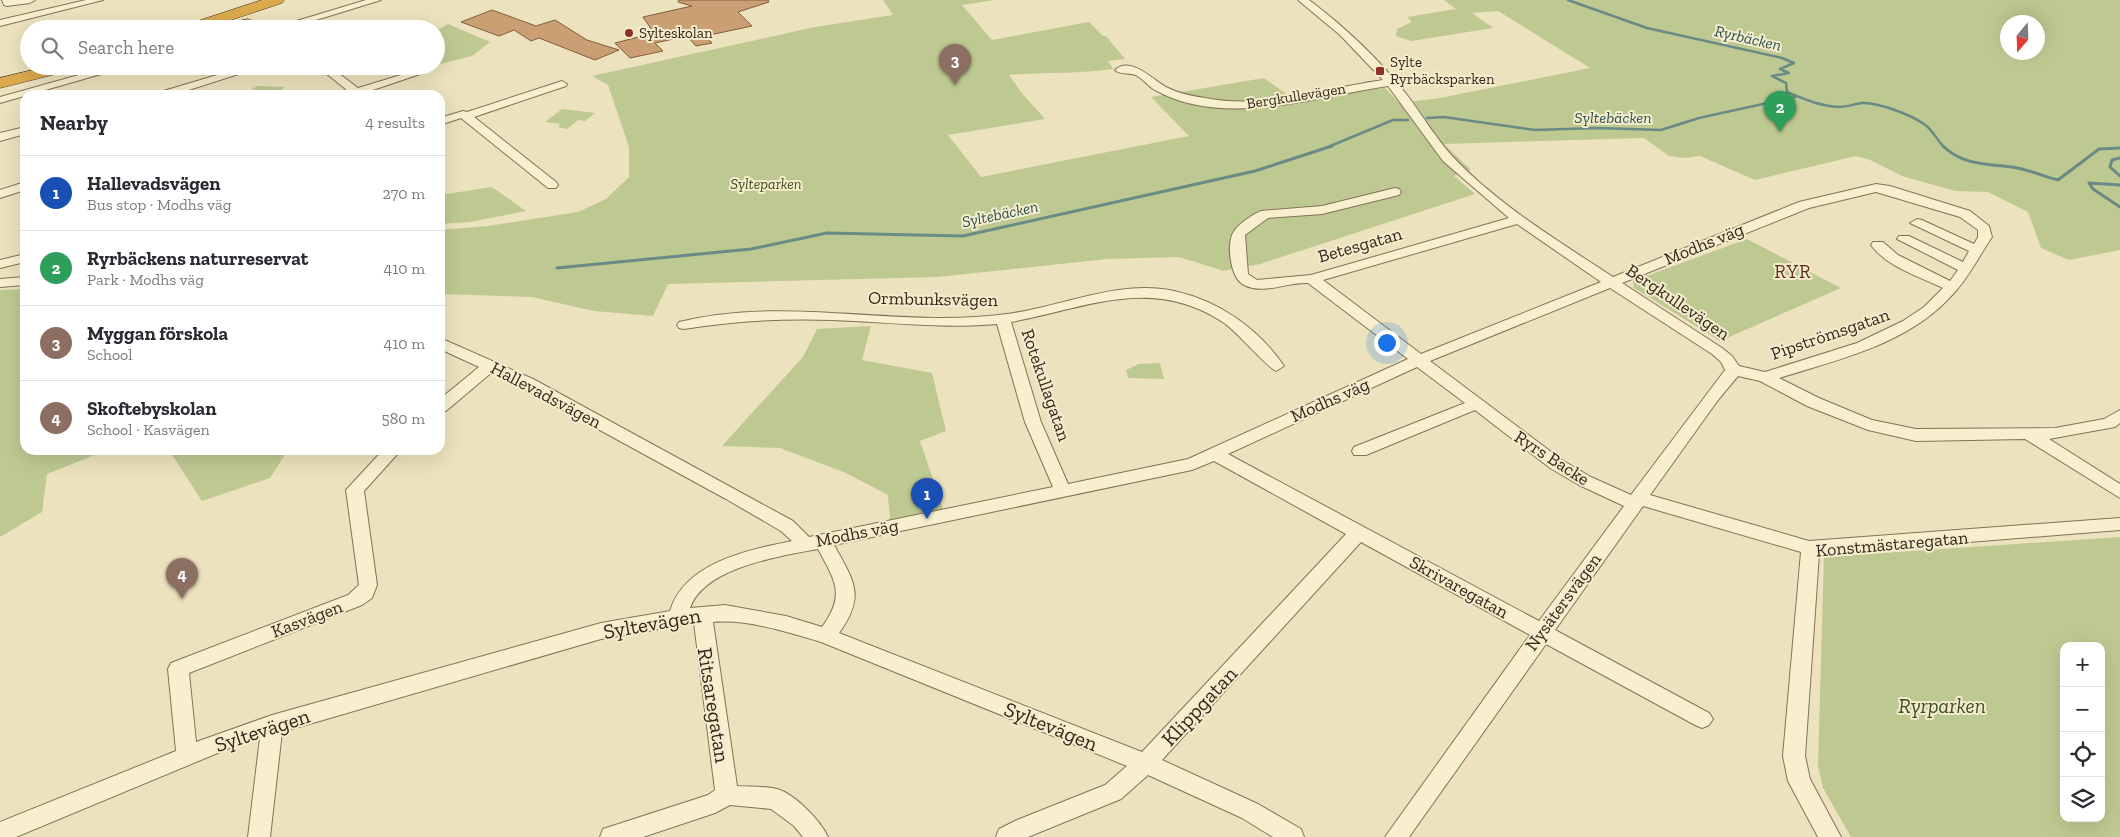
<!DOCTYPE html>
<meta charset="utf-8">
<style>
:root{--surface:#fff;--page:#f7f7f7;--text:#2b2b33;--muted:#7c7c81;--line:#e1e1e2;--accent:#db2777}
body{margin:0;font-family:"Zilla Slab",serif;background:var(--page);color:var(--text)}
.controls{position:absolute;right:15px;bottom:15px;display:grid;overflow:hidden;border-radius:10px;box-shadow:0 5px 20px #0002}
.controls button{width:45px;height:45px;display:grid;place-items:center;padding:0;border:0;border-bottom:1px solid var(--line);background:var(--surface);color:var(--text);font:25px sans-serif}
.compass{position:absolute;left:2000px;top:15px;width:45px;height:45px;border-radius:50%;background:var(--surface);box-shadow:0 5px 20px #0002;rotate:199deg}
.you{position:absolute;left:1386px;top:342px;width:18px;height:18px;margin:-12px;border:4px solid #fff;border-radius:50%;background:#1a73e8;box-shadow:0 0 0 8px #1a73e833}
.badge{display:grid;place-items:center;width:32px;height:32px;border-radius:50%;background:var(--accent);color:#fff;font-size:16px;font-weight:700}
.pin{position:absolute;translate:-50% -41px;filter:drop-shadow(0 1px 2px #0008)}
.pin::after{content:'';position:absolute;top:26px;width:18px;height:15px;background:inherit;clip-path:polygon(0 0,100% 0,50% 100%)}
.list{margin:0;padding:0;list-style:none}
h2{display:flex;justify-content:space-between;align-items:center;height:65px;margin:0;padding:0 20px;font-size:21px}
h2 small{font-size:16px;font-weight:400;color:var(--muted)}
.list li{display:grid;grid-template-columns:32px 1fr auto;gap:15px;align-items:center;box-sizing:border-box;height:75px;padding:0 20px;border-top:1px solid var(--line)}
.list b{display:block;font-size:19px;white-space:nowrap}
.list p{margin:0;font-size:16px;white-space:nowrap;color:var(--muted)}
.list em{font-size:16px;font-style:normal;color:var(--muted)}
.icon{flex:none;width:28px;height:28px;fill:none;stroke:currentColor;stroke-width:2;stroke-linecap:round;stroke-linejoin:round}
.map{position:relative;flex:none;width:2120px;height:837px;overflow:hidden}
.search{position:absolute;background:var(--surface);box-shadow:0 5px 20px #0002;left:20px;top:20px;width:425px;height:55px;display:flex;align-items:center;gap:12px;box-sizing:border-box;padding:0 18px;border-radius:28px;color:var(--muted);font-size:19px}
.panel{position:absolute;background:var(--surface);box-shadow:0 5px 20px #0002;left:20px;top:90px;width:425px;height:365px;border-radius:15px}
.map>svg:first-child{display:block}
</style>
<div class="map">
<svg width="2120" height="837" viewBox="0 0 2120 837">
<rect width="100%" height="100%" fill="#ece2bd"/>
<!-- green -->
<path fill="#bec992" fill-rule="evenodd" d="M883 0H995L962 5 992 40 1089 22 1103 36H1106L1125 59 1108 61 1113 69C1078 74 1044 72 1009 75L1021 92 1045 119 948 135 981 177 1189 136 1151 97 1264 78 1289 96 1380 82 1399 103 1440 98 1590 68 1498 11 1472 13 1493 28 1411 41 1396 36 1397 29 1412 22 1407 17 1456 9 1444 0H2120V250L2069 260 2041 248 2028 212 1988 192 1955 191 1902 176 1870 160 1856 156 1755 180 1700 156 1684 158 1669 156 1644 138 1444 144 1471 170 1454 176 1475 194 1260 264 1224 271 1179 257 1107 259 937 277 668 284 653 316 594 311 532 297 440 294V230L488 226 578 212 606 199 629 177V147L608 85 592 76 815 27 893 15ZM2008 22H2038V52H2008Z
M448 24 490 42 472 56 436 65V31Z
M257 86H260L285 87 274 95 245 94Z
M562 109 595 113 585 121 578 120 567 129 558 127 560 124 545 122Z
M492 187 526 211 470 222 440 224V195Z
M1747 239 1841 288 1720 341 1634 288 1633 281Z
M25 289V450H107L47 474 42 512 0 537V290Z
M871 326 862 360 932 373 946 431 920 441 943 509 890 520 888 495 846 473 780 448 722 446 803 357 817 329Z
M1160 363 1164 379 1128 378 1126 370 1139 364Z
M169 450H288L270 478 202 501Z
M2120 537V837H1851L1823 788 1818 765 1824 557ZM2064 646H2101V818H2064Z"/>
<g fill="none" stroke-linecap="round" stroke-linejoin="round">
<!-- stream-far1 -->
<path stroke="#698a85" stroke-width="2.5" d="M1568 0 1647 28 1782 58 1794 63 1780 69 1789 73 1772 76 1786 83 1787 92C1804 99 1820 106 1839 107 1847 107 1854 104 1862 103 1878 102 1911 115 1924 124 1933 130 1936 139 1944 147
M1427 118 1444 117 1535 130 1597 128 1661 130 1699 118 1795 97
M1328 147 1393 120H1408"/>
<!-- stream -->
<path stroke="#698a85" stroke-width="3" d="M1943 146C1962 165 1987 164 2012 167 2027 169 2043 176 2058 180L2099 149 2120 148
M2120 158 2112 160 2110 167 2120 176
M2120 185 2089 183 2093 189 2120 207
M557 268 751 249 827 233 963 236 1255 171 1332 146"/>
</g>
<!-- building -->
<path fill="#ca9f73" stroke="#825e3d" d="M679 0H768L769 2 738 12 752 26 705 36 712 43 696 46 687 36 655 43 663 51 630 58 615 43 654 33 643 17 692 6 678 2Z
M492 10 536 26 555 20 587 40 619 50 595 60 539 38 531 41 514 30 499 36 461 22Z"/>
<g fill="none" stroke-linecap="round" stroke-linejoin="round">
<!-- minor casing -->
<g stroke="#837257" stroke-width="2">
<path id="minor" d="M2 0H35L30 3 7 6 4 5Z
M86 0H103L0 26V20Z
M366 0H381L287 29H270Z
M1298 0H1309C1345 27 1379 59 1407 95 1422 115 1435 137 1452 156 1497 204 1558 241 1613 277L1799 202 1876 184 1890 186 1970 211 1989 226 1992 237C1979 256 1969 277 1953 294 1909 344 1840 359 1779 378L1819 398 1872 420 1916 429 2055 428 2104 419 2120 410V423L2115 427 2049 439 2120 484V498L2025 439 1916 441 1868 430 1807 406 1760 381 1738 376 1718 400 1650 495 1809 541 2120 518V530L1819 554 1805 756 1810 779 1841 837H1818L1788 781 1783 756 1801 552 1643 506 1555 630 1709 713 1713 719 1709 725 1702 728 1695 725 1546 644 1409 837H1385L1530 635 1361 542 1162 760 1258 804 1301 829 1304 837H1273L1242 818 1148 775 1121 799 1028 837H996L999 829 1017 820 1105 785 1127 766 821 642C787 632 748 619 713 622L737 786C750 787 764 786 777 789 795 794 821 821 828 837H803L794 826 771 809 730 805 715 813 643 837H600L603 829 708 795 715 790 694 623 601 639 282 732 270 837H248L260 738 237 745 16 837H0V822L176 751 168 669 171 663 348 595 359 585 346 490 383 450H401L364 491 377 585 372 598 362 605 189 673 196 742 272 715 601 623 670 611C685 562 748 550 792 541L781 531 726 499 521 387 491 373 446 411 440 412V399L479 367 440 349V338L533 379 793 521 809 537 1053 487 1025 422 997 324C943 329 887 322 833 320 782 318 734 321 684 329L679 328 677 325 679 322C788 295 898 329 1007 314 1062 307 1118 279 1174 291 1219 301 1258 328 1284 366L1276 371C1269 369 1236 331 1224 323 1152 275 1087 308 1011 322L1041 422 1068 484 1188 459 1408 359 1308 283C1287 282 1264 295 1244 285 1231 279 1227 248 1232 235 1236 225 1252 215 1261 211L1322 206 1395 188 1399 189 1401 192 1399 195 1322 214 1268 218 1245 235 1248 274 1257 280 1311 275 1509 218 1443 161 1388 86C1317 96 1225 128 1157 91 1150 88 1146 82 1139 77 1132 71 1121 76 1115 70 1131 55 1155 82 1168 88 1180 94 1192 96 1205 98 1264 110 1325 88 1383 80L1340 35ZM1876 192 1960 217 1978 230V237L1974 244 1922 220 1917 219 1910 223 1969 251 1963 262 1909 236H1899L1897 239 1958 270 1950 281 1898 255 1883 242H1873L1871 245C1887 267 1920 277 1943 288L1924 307 1903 321 1857 343 1765 372 1739 366 1732 356 1722 348 1622 283 1809 208ZM1517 224 1601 282 1421 354 1323 280ZM1610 288 1712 354 1721 362 1725 370 1631 495 1591 477 1562 460 1430 361ZM1417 367 1465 403 1354 447 1352 451 1354 455H1366L1475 410 1550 468 1579 485 1624 506 1539 621 1228 454ZM1214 461 1346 534 1142 752 839 633C866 596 854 581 834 545L1192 470ZM818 549C835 581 846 594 822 627L786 616 725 605 690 608C704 567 781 556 818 549Z
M400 25 404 29H394Z
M111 66H129L0 103V97Z
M247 66H264L173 95H155L157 93Z
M317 66H329L358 88 424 68 429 71 358 95H341L348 91Z
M562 81 567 84 566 86 474 117 556 182 558 185 556 188H548L461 118 440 125V118L463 111 467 112Z
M25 127V134L0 141V133Z
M25 182V190L0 198V190Z
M25 254V262L0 268V260Z
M25 277V285L0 287V279Z"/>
</g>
<!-- highway casing -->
<g stroke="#51402b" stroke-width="1">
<path id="highway" d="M262 0H284L282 3 204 29H180L183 26Z
M248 19 267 26 270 29H216L219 26Z
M49 66H78L76 69 0 88V78Z"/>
</g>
<!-- minor -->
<use href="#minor" fill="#f8efcf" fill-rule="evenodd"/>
<!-- highway -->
<use href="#highway" fill="#dca94d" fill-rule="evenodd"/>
</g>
<!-- markers -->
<g fill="#913028" stroke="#f4eccc" stroke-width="2">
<circle cx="629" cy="33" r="5"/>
<rect x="1375" y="66" width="10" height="10" rx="2.5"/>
</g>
<g text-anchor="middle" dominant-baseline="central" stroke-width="4" stroke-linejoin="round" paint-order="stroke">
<!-- far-poi labels -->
<g font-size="15" fill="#33291b" stroke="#f4eccc" text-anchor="start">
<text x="639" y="33">Sylteskolan</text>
<text x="1390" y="62">Sylte<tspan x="1390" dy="17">Ryrbäcksparken</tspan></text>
</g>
<!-- far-street labels -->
<g font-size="15" fill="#33291b" stroke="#f4eccc">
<text transform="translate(1296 96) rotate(-9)">Bergkullevägen</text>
</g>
<!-- far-park labels -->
<g font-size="15" font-style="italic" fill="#404f22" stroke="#f4eccc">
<text x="766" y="184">Sylteparken</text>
</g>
<!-- far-water labels -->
<g font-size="16" font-style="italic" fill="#2a5252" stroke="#f4eccc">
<text transform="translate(1748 38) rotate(13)">Ryrbäcken</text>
<text x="1613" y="117">Syltebäcken</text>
<text transform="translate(1000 214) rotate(-12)">Syltebäcken</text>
</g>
<!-- street labels -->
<g font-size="18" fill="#33291b" stroke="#f4eccc">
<text transform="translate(1704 244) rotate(-22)">Modhs väg</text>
<text transform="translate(1360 245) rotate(-16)">Betesgatan</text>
<text transform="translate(933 299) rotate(1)">Ormbunksvägen</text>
<text transform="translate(1678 302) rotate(34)">Bergkullevägen</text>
<text transform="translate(1830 334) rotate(-19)">Pipströmsgatan</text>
<text transform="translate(1046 385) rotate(71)">Rotekullagatan</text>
<text transform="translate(546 395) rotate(28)">Hallevadsvägen</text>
<text transform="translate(1330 400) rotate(-24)">Modhs väg</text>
<text transform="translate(1552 458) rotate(33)">Ryrs Backe</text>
<text transform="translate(857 533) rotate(-11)">Modhs väg</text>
<text transform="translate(1892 544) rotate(-5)">Konstmästaregatan</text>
<text transform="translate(1459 587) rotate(29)">Skrivaregatan</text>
<text transform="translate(1563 602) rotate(-54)">Nysätersvägen</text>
<text transform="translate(307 619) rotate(-21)">Kasvägen</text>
</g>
<!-- neighbourhood labels -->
<g font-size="19" letter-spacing="1" fill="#5e2f1c" stroke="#f4eccc">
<text x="1793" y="271">RYR</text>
</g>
<!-- near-street labels -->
<g font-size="21" fill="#33291b" stroke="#f4eccc">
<text transform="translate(652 623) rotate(-10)">Syltevägen</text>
<text transform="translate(714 705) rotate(81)">Ritsaregatan</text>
<text transform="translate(1199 706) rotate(-47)">Klippgatan</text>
<text transform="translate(1051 726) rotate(22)">Syltevägen</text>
<text transform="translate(262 730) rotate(-18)">Syltevägen</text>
</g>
<!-- near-park labels -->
<g font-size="21" font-style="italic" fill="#404f22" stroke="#f4eccc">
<text x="1942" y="705">Ryrparken</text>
</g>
</g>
</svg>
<div class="controls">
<button>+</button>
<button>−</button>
<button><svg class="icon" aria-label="locate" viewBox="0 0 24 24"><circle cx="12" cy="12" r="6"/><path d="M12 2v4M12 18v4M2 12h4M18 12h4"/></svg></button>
<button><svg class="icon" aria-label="layers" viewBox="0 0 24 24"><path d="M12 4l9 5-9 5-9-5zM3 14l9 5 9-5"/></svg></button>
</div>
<svg class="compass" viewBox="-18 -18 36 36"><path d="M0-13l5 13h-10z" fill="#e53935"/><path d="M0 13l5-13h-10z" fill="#7c7c81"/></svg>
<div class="you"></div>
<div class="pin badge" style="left:927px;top:519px;background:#1a4fb4">1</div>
<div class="pin badge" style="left:1780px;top:132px;background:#2e9e5b">2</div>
<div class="pin badge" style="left:955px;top:85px;background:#8d6e63">3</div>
<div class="pin badge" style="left:182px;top:599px;background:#8d6e63">4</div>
<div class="search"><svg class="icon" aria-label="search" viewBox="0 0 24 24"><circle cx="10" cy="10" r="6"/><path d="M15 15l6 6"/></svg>Search here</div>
<section class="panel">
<h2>Nearby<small>4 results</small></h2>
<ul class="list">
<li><span class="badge" style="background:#1a4fb4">1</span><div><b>Hallevadsvägen</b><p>Bus stop · Modhs väg</p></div><em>270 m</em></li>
<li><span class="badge" style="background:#2e9e5b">2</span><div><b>Ryrbäckens naturreservat</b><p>Park · Modhs väg</p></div><em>410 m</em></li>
<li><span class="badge" style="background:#8d6e63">3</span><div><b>Myggan förskola</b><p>School</p></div><em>410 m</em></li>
<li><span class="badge" style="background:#8d6e63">4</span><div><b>Skoftebyskolan</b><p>School · Kasvägen</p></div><em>580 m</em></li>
</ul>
</section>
</div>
